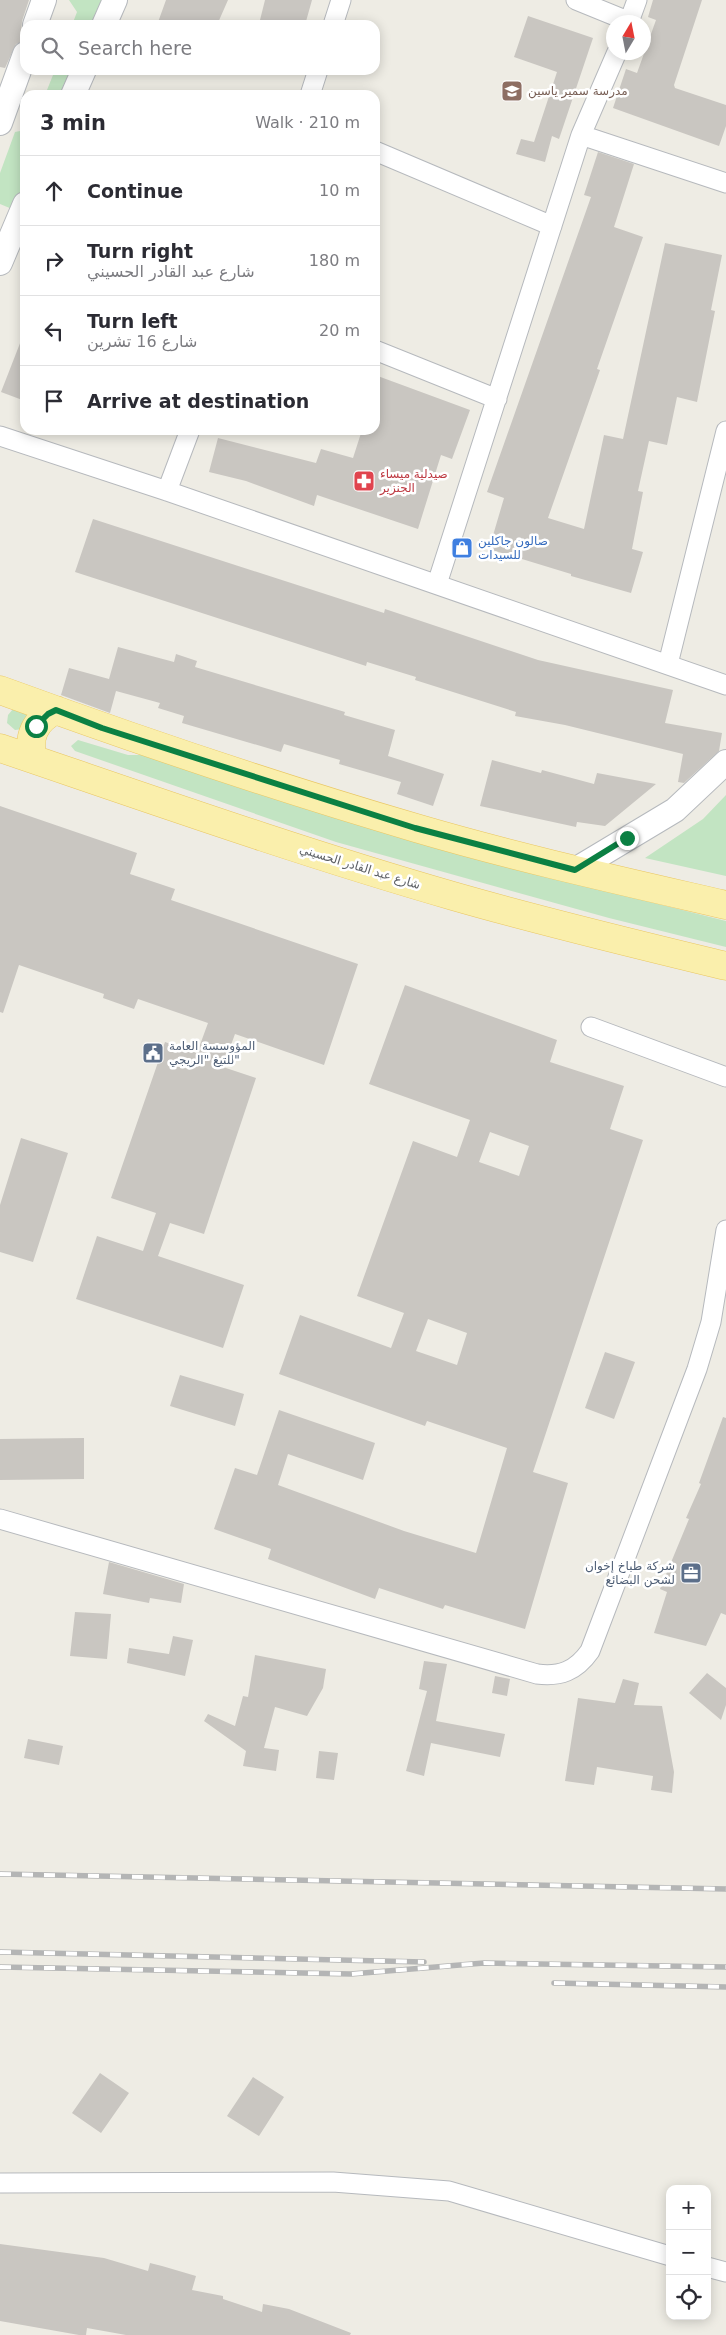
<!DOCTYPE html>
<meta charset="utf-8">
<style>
:root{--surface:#fff;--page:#f2f2f3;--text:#2b2b33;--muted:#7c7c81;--line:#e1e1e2}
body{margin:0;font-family:"DejaVu Sans",Vazirmatn,sans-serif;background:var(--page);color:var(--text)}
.controls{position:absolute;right:15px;bottom:15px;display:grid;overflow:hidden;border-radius:10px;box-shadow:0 2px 12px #0003}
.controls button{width:45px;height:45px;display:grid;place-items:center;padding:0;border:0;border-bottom:1px solid var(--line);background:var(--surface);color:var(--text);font:25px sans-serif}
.compass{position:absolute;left:606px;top:15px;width:45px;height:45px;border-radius:50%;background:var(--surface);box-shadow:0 2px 12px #0003;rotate:10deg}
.stop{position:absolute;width:15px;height:15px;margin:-11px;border:4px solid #0b8043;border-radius:50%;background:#fff}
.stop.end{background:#0b8043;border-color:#fff;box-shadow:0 1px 5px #0008}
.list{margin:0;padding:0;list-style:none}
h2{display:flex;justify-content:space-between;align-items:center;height:65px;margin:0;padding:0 20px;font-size:21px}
h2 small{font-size:16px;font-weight:400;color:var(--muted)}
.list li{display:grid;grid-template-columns:32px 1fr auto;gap:15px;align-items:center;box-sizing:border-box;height:70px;padding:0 20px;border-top:1px solid var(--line)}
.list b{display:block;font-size:19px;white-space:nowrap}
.list p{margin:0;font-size:16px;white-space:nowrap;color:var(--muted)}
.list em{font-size:16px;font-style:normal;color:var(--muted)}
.icon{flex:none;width:28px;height:28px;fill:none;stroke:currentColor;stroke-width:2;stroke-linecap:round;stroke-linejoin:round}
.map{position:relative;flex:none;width:726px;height:2335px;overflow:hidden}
.search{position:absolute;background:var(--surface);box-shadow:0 2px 12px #0003;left:20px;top:20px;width:360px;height:55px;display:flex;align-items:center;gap:12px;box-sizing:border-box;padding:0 18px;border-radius:15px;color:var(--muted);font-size:19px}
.panel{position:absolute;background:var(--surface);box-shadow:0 2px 12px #0003;left:20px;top:90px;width:360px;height:345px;border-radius:15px}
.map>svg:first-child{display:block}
</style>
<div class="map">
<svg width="726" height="2335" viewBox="0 0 726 2335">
<rect width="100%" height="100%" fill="#eeece4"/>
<!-- green -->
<path fill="#c2e4c2" d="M69 0H113L102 25H72L77 12Z
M55 70H82L71 95H45Z
M25 130V201L12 209 0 204V173L15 132Z
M13 709 28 714 29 717 23 729 15 730 7 723 8 715Z
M78 740 128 755H152L547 876 726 921V947L609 918 336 842 75 751 71 746Z
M726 795V876L645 858 703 819Z"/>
<!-- building -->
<path fill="#c9c6c1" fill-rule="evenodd" d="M0 0H29L22 21 21 34 25 35V41L16 44 5 68 0 67Z
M166 0H228L217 25H157Z
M265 0H312L305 25H280L260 20Z
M653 0H702L674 85 675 88 726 105V126L719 146 613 108 626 69 637 73 656 20 648 17Z
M528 16 593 38 559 139 552 136 545 162 516 154 521 139 534 142 557 72 514 57Z
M598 152 634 164 614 227 643 237 597 369 600 370 548 518 584 529 604 435 623 439 665 243 722 255 711 310 715 311 697 402 677 397 667 445 649 441 638 491 643 492 632 549 643 552 631 593 571 576V574L489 549 504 498 487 492 591 197 584 195Z
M24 333H25V401L1 392Z
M375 375 470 410 452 459 441 455 418 529 317 495 314 506 246 481 209 472 218 438 316 463 321 449 353 458 362 430H375Z
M93 519 384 613 385 609 538 660 673 690 665 723 722 733 719 751 684 783 678 782 683 754 565 725 515 716 516 712 415 680 416 677 367 662 366 666 75 572Z
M118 647 174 662 176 654 197 661 195 667 345 712 344 715 395 730 388 756 444 774 433 806 397 794 401 782 339 764 340 760 284 744 281 752 182 723 184 716 158 708 160 703 116 691 110 713 61 695 69 668 109 679Z
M492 760 541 773 542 770 594 784 597 773 656 784 605 826 577 822 576 827 480 806Z
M0 806 137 853 130 874 175 889 171 900 358 964 324 1065 235 1034 223 1067 256 1078 204 1234 170 1223 158 1256 244 1285 223 1348 76 1299 97 1236 143 1251 156 1213 111 1198 165 1042 197 1053 208 1023 138 999 134 1009 103 998 104 994 19 965 3 1013 0 1012Z
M405 985 557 1040 550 1062 624 1086 610 1129 643 1140 533 1472 568 1483 525 1629 445 1605 443 1609 379 1588 375 1599 268 1559 271 1549 214 1529 235 1468 257 1475 279 1410 375 1443 363 1480 288 1454 278 1485 404 1531 476 1553 507 1448 427 1421 425 1426 279 1374 300 1315 391 1348 404 1313 357 1296 413 1141 457 1157 470 1120 369 1084ZM490 1132 529 1146 519 1176 479 1162ZM428 1319 467 1333 457 1365 416 1351Z
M21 1138 68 1153 33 1262 0 1252V1205Z
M605 1352 635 1362 614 1419 585 1408Z
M180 1375 244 1394 235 1426 170 1406Z
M723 1417 726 1418V1615L721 1613 706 1646 654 1633 667 1592 660 1589 689 1519 686 1518 701 1484 699 1483Z
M84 1438V1479L0 1480V1439Z
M109 1562 184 1584 181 1603 150 1598 149 1603 103 1594Z
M75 1612 111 1614 107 1659 70 1656Z
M173 1636 193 1640 185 1676 127 1663 129 1648 169 1654Z
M255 1655 326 1669 323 1688 307 1716 275 1707 264 1748 279 1750 276 1771 243 1766 246 1751 204 1721 208 1714 235 1726 243 1696 248 1697Z
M424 1661 447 1664 436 1721 505 1734 500 1757 431 1743 424 1776 406 1771 427 1691 419 1689Z
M707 1673 726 1688V1705L721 1720 689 1693Z
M495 1676 510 1679 507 1696 492 1693Z
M623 1679 639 1683 634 1705 662 1706 674 1772 672 1793 651 1790 653 1776 597 1767 594 1785 565 1781 578 1698 615 1703Z
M28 1739 63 1746 59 1765 24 1758Z
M319 1751 338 1753 334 1780 316 1778Z
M100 2073 129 2093 101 2133 72 2113Z
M253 2077 284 2097 259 2136 227 2116Z
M0 2244 104 2258 148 2271 150 2263 162 2266 196 2276 192 2290 223 2296V2299L262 2312 263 2304 289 2309 351 2333 350 2335H126L87 2328 86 2335H79L0 2321Z"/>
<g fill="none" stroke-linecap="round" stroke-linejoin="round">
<!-- minor casing -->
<g stroke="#b6b9bd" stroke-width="21">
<path id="minor" d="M576 0 630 22
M629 22 637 0
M333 25 341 0
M310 95 318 70
M581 135 726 183
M375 151 552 226
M375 350 497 399
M0 436 167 491 726 685
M167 491 190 430
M437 584 581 135 617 52
M668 664 726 431
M591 1027 726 1077
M0 1519 537 1674C560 1677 576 1671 590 1651L697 1369 711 1322 726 1230
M0 2183 333 2182 449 2191 670 2256
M707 2267 726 2272"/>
</g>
<!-- tertiary casing -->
<g stroke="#b6b9bd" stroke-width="26">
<path id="tertiary" d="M35 25 44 0
M104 25 115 0
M73 95 84 70
M0 123 25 54
M0 263 25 204
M575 870 675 810 726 762"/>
</g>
<!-- primary casing -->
<g stroke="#e9c662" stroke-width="29">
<path id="primary" d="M0 690C137 740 276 787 416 828 518 858 622 881 726 905
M0 748C150 799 300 852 453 896 543 922 635 944 726 966
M33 759C27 737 35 720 56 710"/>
</g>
<!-- minor -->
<use href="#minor" stroke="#fff" stroke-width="19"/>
<!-- tertiary -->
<use href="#tertiary" stroke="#fff" stroke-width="24"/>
<!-- primary -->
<use href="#primary" stroke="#faefac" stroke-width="28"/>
<!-- rail casing -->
<g stroke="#b4b5b5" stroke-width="5.5">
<path id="rail" d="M0 1874 726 1889
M0 1952 424 1962
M0 1967 351 1974 484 1963 726 1967
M554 1983 726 1987"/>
</g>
<!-- rail -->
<use href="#rail" stroke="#fff" stroke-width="4" stroke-dasharray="11" stroke-linecap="butt"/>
</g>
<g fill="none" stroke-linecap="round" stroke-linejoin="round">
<!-- route -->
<path stroke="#0b8043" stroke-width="6" d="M36 726 48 714 56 710 102 728 415 828 575 870 627 838"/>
</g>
<!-- icons -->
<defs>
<g id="school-square" transform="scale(1.125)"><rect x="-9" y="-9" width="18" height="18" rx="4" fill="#8d6e63" stroke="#fff"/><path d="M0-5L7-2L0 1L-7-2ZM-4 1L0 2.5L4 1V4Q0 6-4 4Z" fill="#fff"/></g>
<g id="pharmacy-square" transform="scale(1.125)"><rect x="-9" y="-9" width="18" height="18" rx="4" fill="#e0444e" stroke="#fff"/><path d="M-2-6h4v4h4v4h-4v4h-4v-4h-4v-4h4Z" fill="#fff"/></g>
<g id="shop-square" transform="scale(1.125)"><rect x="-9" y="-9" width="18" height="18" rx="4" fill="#3f7fe0" stroke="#fff"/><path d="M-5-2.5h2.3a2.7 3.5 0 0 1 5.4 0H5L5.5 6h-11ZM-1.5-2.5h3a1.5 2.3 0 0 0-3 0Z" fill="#fff"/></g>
<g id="civic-square" transform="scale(1.125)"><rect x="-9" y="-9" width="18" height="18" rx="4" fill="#5c6f8a" stroke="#fff"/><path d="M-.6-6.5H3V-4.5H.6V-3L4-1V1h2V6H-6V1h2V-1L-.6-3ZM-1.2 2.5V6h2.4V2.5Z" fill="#fff"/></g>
<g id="office-square" transform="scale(1.125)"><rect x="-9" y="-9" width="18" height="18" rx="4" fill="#5c6f8a" stroke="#fff"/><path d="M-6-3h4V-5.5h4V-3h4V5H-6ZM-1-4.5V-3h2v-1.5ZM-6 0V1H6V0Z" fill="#fff"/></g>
</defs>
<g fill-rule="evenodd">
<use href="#school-square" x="512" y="91"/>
<use href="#pharmacy-square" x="364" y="481"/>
<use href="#shop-square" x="462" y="548"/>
<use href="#civic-square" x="153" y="1053"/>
<use href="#office-square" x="691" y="1573"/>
</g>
<g text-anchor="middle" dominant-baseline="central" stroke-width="5" stroke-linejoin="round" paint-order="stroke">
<!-- education labels -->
<g font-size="12" fill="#785e54" stroke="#fff" text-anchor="start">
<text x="528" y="91">مدرسة سمير ياسين</text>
</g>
<!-- health labels -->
<g font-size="12" fill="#be3a42" stroke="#fff" text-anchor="start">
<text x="380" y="474">صيدلية ميساء<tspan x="380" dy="14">الجنزير</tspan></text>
</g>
<!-- shop labels -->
<g font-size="12" fill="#366cbe" stroke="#fff" text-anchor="start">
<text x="478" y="541">صالون جاكلين<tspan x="478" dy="14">للسيدات</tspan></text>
</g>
<!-- street labels -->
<g font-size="12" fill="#5c5f64" stroke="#fff">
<text transform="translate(360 867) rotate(17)">شارع عبد القادر الحسيني</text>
</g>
<!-- service labels -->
<g font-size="12" fill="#4e5e75" stroke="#fff" text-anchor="start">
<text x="169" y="1046">المؤوسسة العامة<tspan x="169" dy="14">للتيغ "الريجي"</tspan></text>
<text x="675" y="1566" text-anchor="end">شركة طباخ إخوان<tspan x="675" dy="14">لشحن البضائع</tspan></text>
</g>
</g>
</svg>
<div class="controls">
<button>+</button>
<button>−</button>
<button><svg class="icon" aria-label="locate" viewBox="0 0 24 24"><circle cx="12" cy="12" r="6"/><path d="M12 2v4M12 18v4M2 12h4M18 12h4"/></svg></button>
</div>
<svg class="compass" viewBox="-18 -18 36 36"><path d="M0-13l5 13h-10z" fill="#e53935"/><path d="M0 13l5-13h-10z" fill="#7c7c81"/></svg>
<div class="stop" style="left:36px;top:726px"></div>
<div class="stop end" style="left:627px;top:838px"></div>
<div class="search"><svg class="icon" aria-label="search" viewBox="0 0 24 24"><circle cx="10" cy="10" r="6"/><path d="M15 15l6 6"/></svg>Search here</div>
<section class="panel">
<h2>3 min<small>Walk · 210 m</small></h2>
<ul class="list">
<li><svg class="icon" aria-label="ahead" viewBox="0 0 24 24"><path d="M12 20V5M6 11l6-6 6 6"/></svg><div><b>Continue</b></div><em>10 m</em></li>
<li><svg class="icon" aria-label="right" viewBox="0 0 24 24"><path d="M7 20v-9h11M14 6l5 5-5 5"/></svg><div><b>Turn right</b><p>شارع عبد القادر الحسيني</p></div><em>180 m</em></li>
<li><svg class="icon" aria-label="left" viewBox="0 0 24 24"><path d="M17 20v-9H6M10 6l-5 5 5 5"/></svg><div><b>Turn left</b><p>شارع 16 تشرين</p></div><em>20 m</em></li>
<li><svg class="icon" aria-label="arrive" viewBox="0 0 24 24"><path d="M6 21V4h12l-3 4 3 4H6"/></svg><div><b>Arrive at destination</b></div></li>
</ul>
</section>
</div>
